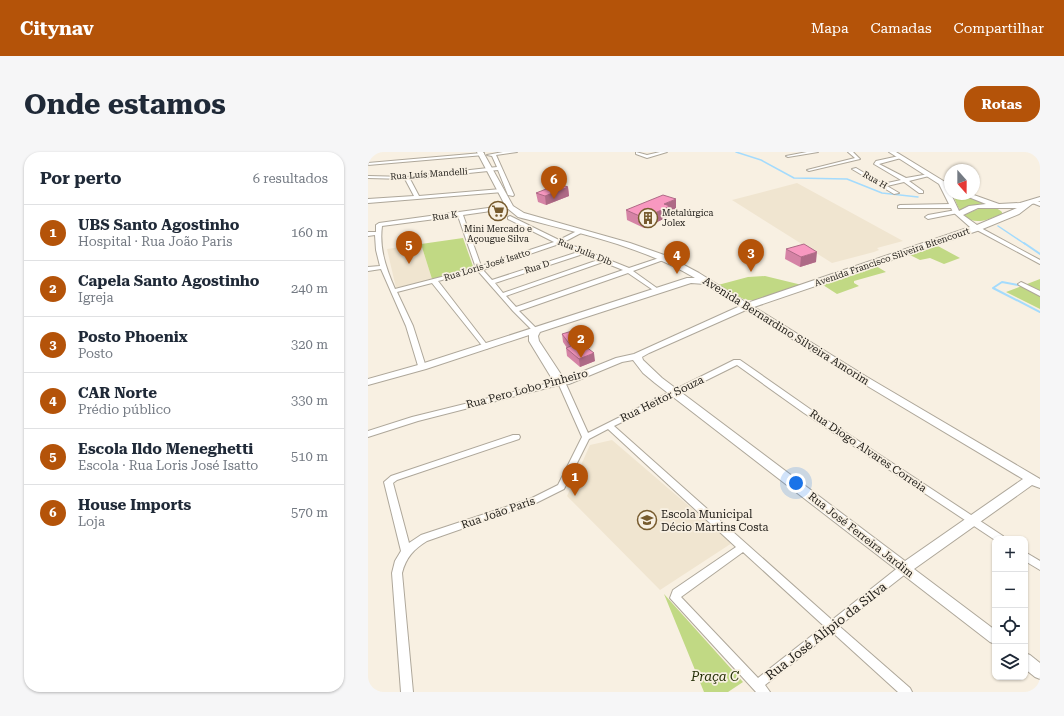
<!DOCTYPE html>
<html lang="pt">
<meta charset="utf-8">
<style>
:root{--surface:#fff;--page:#f6f6f7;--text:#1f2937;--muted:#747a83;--line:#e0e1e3;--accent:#b45309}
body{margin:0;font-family:"Roboto Serif",serif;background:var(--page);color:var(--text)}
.controls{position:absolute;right:12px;bottom:12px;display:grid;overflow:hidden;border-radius:8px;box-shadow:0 1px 3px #0004}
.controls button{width:36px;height:36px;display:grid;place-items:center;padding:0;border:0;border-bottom:1px solid var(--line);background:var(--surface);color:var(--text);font:20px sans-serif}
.compass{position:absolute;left:576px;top:12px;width:36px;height:36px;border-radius:50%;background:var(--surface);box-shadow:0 1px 3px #0004;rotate:159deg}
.you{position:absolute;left:428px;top:331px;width:14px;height:14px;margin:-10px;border:3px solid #fff;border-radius:50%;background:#1a73e8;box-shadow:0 0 0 6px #1a73e833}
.badge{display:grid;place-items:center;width:26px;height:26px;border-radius:50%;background:var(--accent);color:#fff;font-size:13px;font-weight:700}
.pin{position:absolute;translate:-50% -33px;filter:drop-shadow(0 1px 2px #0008)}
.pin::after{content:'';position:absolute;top:21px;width:14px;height:12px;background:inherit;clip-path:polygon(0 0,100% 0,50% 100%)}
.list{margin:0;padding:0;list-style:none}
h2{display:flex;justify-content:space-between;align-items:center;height:52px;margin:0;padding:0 16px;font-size:17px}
h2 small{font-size:13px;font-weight:400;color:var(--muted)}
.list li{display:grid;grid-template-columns:26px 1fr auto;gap:12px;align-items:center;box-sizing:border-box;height:56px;padding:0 16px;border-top:1px solid var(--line)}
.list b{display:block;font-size:15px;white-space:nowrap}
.list p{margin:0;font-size:13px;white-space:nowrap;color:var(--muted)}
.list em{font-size:13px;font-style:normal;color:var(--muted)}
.icon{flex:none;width:22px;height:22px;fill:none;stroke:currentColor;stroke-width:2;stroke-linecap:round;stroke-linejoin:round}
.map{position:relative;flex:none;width:672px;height:540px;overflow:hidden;border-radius:16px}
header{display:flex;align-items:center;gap:24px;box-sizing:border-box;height:56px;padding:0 20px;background:var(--accent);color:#fff}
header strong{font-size:19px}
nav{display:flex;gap:22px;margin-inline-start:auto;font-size:14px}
.intro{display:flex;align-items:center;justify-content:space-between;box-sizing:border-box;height:96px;padding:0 24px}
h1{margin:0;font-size:28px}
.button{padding:10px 18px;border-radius:16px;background:var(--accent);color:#fff;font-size:14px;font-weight:700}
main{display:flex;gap:24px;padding:0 24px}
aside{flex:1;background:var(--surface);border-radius:16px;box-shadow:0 1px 3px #0004}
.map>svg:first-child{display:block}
</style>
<header>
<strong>Citynav</strong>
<nav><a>Mapa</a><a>Camadas</a><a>Compartilhar</a></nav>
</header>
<div class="intro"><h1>Onde estamos</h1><a class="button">Rotas</a></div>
<main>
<aside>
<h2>Por perto<small>6 resultados</small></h2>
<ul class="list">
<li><span class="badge">1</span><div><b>UBS Santo Agostinho</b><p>Hospital · Rua João Paris</p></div><em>160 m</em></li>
<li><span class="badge">2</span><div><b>Capela Santo Agostinho</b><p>Igreja</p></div><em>240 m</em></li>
<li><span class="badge">3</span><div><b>Posto Phoenix</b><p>Posto</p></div><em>320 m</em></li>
<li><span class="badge">4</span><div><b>CAR Norte</b><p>Prédio público</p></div><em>330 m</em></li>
<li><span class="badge">5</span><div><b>Escola Ildo Meneghetti</b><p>Escola · Rua Loris José Isatto</p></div><em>510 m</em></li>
<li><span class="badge">6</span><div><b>House Imports</b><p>Loja</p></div><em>570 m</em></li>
</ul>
</aside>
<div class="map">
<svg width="672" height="540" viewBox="0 0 672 540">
<rect width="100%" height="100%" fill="#f8f0e2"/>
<!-- built -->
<path fill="#f0e5d0" d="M429 31 535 89 509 96 511 98 506 100 464 111 364 48Z
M53 92 64 127 28 136 19 97Z
M244 288 364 391 292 438 199 344 222 293Z"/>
<!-- green -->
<path fill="#c1d984" d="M589 42 615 50 614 52 593 59 590 55 585 43Z
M616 55C623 55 628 55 634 60V62C621 67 608 74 596 64L597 62Z
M95 86 106 117 64 127 53 92Z
M568 93 592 106 576 112 562 106 552 108 542 103Z
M508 114 518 120 486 129V131L491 134 469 142 455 133Z
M397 124 434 133 388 148H377L350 133 380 125Z
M672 127V157L638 140Z
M296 442 375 530 360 540H336Z"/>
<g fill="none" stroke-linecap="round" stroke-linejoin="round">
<!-- stream-far1 -->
<path stroke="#a4dbfd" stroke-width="1.5" d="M368 0 393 8 426 26 479 27 514 41 550 45
M630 74 657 92"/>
<!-- stream -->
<path stroke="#a4dbfd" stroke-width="2" d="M656 91 672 102
M650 133 634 130 625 136 672 160"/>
<!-- street casing -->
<g stroke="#aea79a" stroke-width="2">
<path id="street" d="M135 0H149L128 3 146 43 145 44 140 43 130 18 42 27 51 44 133 37 135 38V40L0 51V47L46 44 37 27 0 26V24L39 25 129 15 124 4 119 3Z
M268 0 279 3 292 0H299L279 6 268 2Z
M439 0H450L420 5 418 4Z
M480 0H485L492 7 441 19 439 18 487 6Z
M114 1H116V3L0 13V11Z
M531 4 533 5V6L511 12 538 26 561 22V24L541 29 555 39V41H551L536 30 519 34 531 41 526 42 484 17 488 16 515 32 533 28 506 12 508 9Z
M662 48 672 50V54L662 50Z
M142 53 145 55 144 56 95 63 113 114 186 90 140 67V65L142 64 191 88 209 79H213V81L196 90 261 116 294 105H298V107L265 119 293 139 292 140H288L260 121 151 159 171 179 168 181 166 180 145 159 110 119 70 129 120 194 122 195 118 197 116 196 64 131 29 140 45 174 58 215 57 217H51L38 174 13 117 0 119V115L12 114 8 98 7 83 0 84V80H8V73L11 71ZM90 64 108 116 27 137C18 116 11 97 14 74ZM191 92 210 100 124 128 115 118ZM215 102 230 108 135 141 127 131ZM235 110 255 118 148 155 138 144Z
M532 53 584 52 587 54 584 56H530V54Z
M588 58 590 59V61L560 67 557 65 560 63Z
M607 75H611L672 108V112L607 77Z
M653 130 672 139V144L651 133 650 132Z
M366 208H372L442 257 635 384 637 387H627V388L436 261 369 213 246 274 464 468 532 414 536 413 540 414 541 417 540 420 471 474 542 536 544 540H530L464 480 397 533 402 540H388L302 446 305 438 368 395 240 277 221 287 196 337 168 351 59 389C46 397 38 405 34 421L45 540H33L24 421 27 409 33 399 16 330 23 324 145 283H151L152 285 151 287 29 328 25 331 41 391 53 383 162 347 190 333 214 285 191 233 50 269 0 285V279L44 265 193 228 197 230 220 281ZM375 400 456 474 390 526 313 445Z
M657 400 672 409V418L657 409Z"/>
</g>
<!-- secondary casing -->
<g stroke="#aea79a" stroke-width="2">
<path id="secondary" d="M109 0H115L145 54 156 61 262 91 299 104 331 121 379 151 602 75 585 60 571 32 521 0H528L582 33V38H581L591 59 601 54 618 52 593 42H603L631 52 652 51 672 45V49L664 52 651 62 612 78 386 155 499 225 672 327V336L664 333 546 417 627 478V492L622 490 287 231 275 221 265 208 254 210 201 232 193 233 186 230 161 189V183L58 217 0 233V227L50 213 319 126H327C274 94 210 81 150 65L138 55ZM610 56H649L609 73 595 63ZM323 131 337 132 372 154 266 202 248 206 196 227 171 189 170 184 172 180ZM378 158 491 229 655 327 537 409 294 226 275 208 274 205 281 201Z
M657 501 662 503 672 511V527L667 525 657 517Z"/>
</g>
<!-- street -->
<use href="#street" fill="#fff" fill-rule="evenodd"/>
<!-- secondary -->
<use href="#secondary" fill="#fff" fill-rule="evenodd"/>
</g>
<!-- wall -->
<path fill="#d583a5" d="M200 35 201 44 178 53 170 50 168 41Z
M308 57 302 59V64L276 76 259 68 258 58Z
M418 97 448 110 432 115 417 107Z
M194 182 227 209 212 215 199 204 198 196H199L195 190Z"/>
<!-- shaded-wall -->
<path fill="#ae6a86" d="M200 35 201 44 178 53 177 44Z
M308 47V57L302 59V64L276 76V66L296 52Z
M449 100 448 110 432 115 433 105Z
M226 201 227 209 212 215 211 207Z"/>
<!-- building -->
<path fill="#f898c0" stroke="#ae6a86" d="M191 32 200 35 177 44 168 41Z
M295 43 308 47 296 52 302 54 276 66 258 58Z
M436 92 449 100 433 105 418 97Z
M204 179 217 194 226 201 211 207 198 196 203 194 194 182Z"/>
<!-- icons -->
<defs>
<g id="supermarket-ring" transform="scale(1)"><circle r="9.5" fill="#f8f0e2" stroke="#775b2e" stroke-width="1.5"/><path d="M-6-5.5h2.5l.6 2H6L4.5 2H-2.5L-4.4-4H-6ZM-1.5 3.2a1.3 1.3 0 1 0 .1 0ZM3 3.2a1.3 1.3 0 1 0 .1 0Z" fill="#775b2e"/></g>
<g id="building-ring" transform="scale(1)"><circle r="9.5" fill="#f8f0e2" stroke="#775b2e" stroke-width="1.5"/><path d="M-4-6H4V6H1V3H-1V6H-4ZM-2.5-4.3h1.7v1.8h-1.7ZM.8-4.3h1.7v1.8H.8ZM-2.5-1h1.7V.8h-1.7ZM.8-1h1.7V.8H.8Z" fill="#775b2e"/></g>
<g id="school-ring" transform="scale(1)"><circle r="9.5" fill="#f8f0e2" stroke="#775b2e" stroke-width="1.5"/><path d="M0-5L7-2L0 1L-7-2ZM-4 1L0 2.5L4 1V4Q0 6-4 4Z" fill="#775b2e"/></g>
</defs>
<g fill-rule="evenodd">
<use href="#supermarket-ring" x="130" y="59"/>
<use href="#building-ring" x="280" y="66"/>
<use href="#school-ring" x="279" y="368"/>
</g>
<g text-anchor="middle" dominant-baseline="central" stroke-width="3.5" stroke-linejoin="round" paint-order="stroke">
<!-- far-street labels -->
<g font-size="9" fill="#25221d" stroke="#f8f0e2">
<text transform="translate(61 22) rotate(-4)">Rua Luís Mandelli</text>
<text transform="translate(507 28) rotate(30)">Rua H</text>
<text transform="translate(77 64) rotate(-8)">Rua K</text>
<text transform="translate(217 100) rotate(22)">Rua Julia Dib</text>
<text transform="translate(524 105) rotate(-19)">Avenida Francisco Silveira Bitencourt</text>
<text transform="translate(119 113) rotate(-17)">Rua Loris José Isatto</text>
<text transform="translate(169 115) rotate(-18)">Rua D</text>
</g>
<!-- far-poi labels -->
<g font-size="9" fill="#25221d" stroke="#f8f0e2" text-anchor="start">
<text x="294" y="61">Metalúrgica<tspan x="294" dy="10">Jolex</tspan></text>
<text x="130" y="77" text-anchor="middle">Mini Mercado e<tspan x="130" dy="10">Açougue Silva</tspan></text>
</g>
<!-- street labels -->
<g font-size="11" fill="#25221d" stroke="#f8f0e2">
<text transform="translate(418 179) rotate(32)">Avenida Bernardino Silveira Amorim</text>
<text transform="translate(159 237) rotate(-15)">Rua Pero Lobo Pinheiro</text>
<text transform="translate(294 247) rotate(-26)">Rua Heitor Souza</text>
<text transform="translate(500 299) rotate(34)">Rua Diogo Alvares Correia</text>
<text transform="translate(130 361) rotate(-19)">Rua João Paris</text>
<text transform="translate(493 383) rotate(38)">Rua José Ferreira Jardim</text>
</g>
<!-- poi labels -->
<g font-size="11" fill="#25221d" stroke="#f8f0e2" text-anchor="start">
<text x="293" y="362">Escola Municipal<tspan x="293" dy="13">Décio Martins Costa</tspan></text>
</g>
<!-- near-street labels -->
<g font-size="13" fill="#25221d" stroke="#f8f0e2">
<text transform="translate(458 479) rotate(-38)">Rua José Alípio da Silva</text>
</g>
<!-- near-park labels -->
<g font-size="13" font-style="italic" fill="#252f07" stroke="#f8f0e2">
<text x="347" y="524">Praça C</text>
</g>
</g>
</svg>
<div class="controls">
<button>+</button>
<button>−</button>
<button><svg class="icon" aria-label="locate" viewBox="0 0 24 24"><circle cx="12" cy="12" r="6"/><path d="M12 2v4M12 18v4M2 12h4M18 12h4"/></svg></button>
<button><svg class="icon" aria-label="layers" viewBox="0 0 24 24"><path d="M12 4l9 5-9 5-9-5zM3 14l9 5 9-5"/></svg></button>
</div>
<svg class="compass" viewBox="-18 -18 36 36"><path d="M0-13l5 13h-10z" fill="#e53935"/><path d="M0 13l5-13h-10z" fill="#747a83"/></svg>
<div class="you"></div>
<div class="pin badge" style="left:207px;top:344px">1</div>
<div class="pin badge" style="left:213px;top:206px">2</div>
<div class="pin badge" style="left:383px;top:120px">3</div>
<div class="pin badge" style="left:309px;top:122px">4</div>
<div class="pin badge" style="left:41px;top:112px">5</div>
<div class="pin badge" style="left:186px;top:47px">6</div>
</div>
</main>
